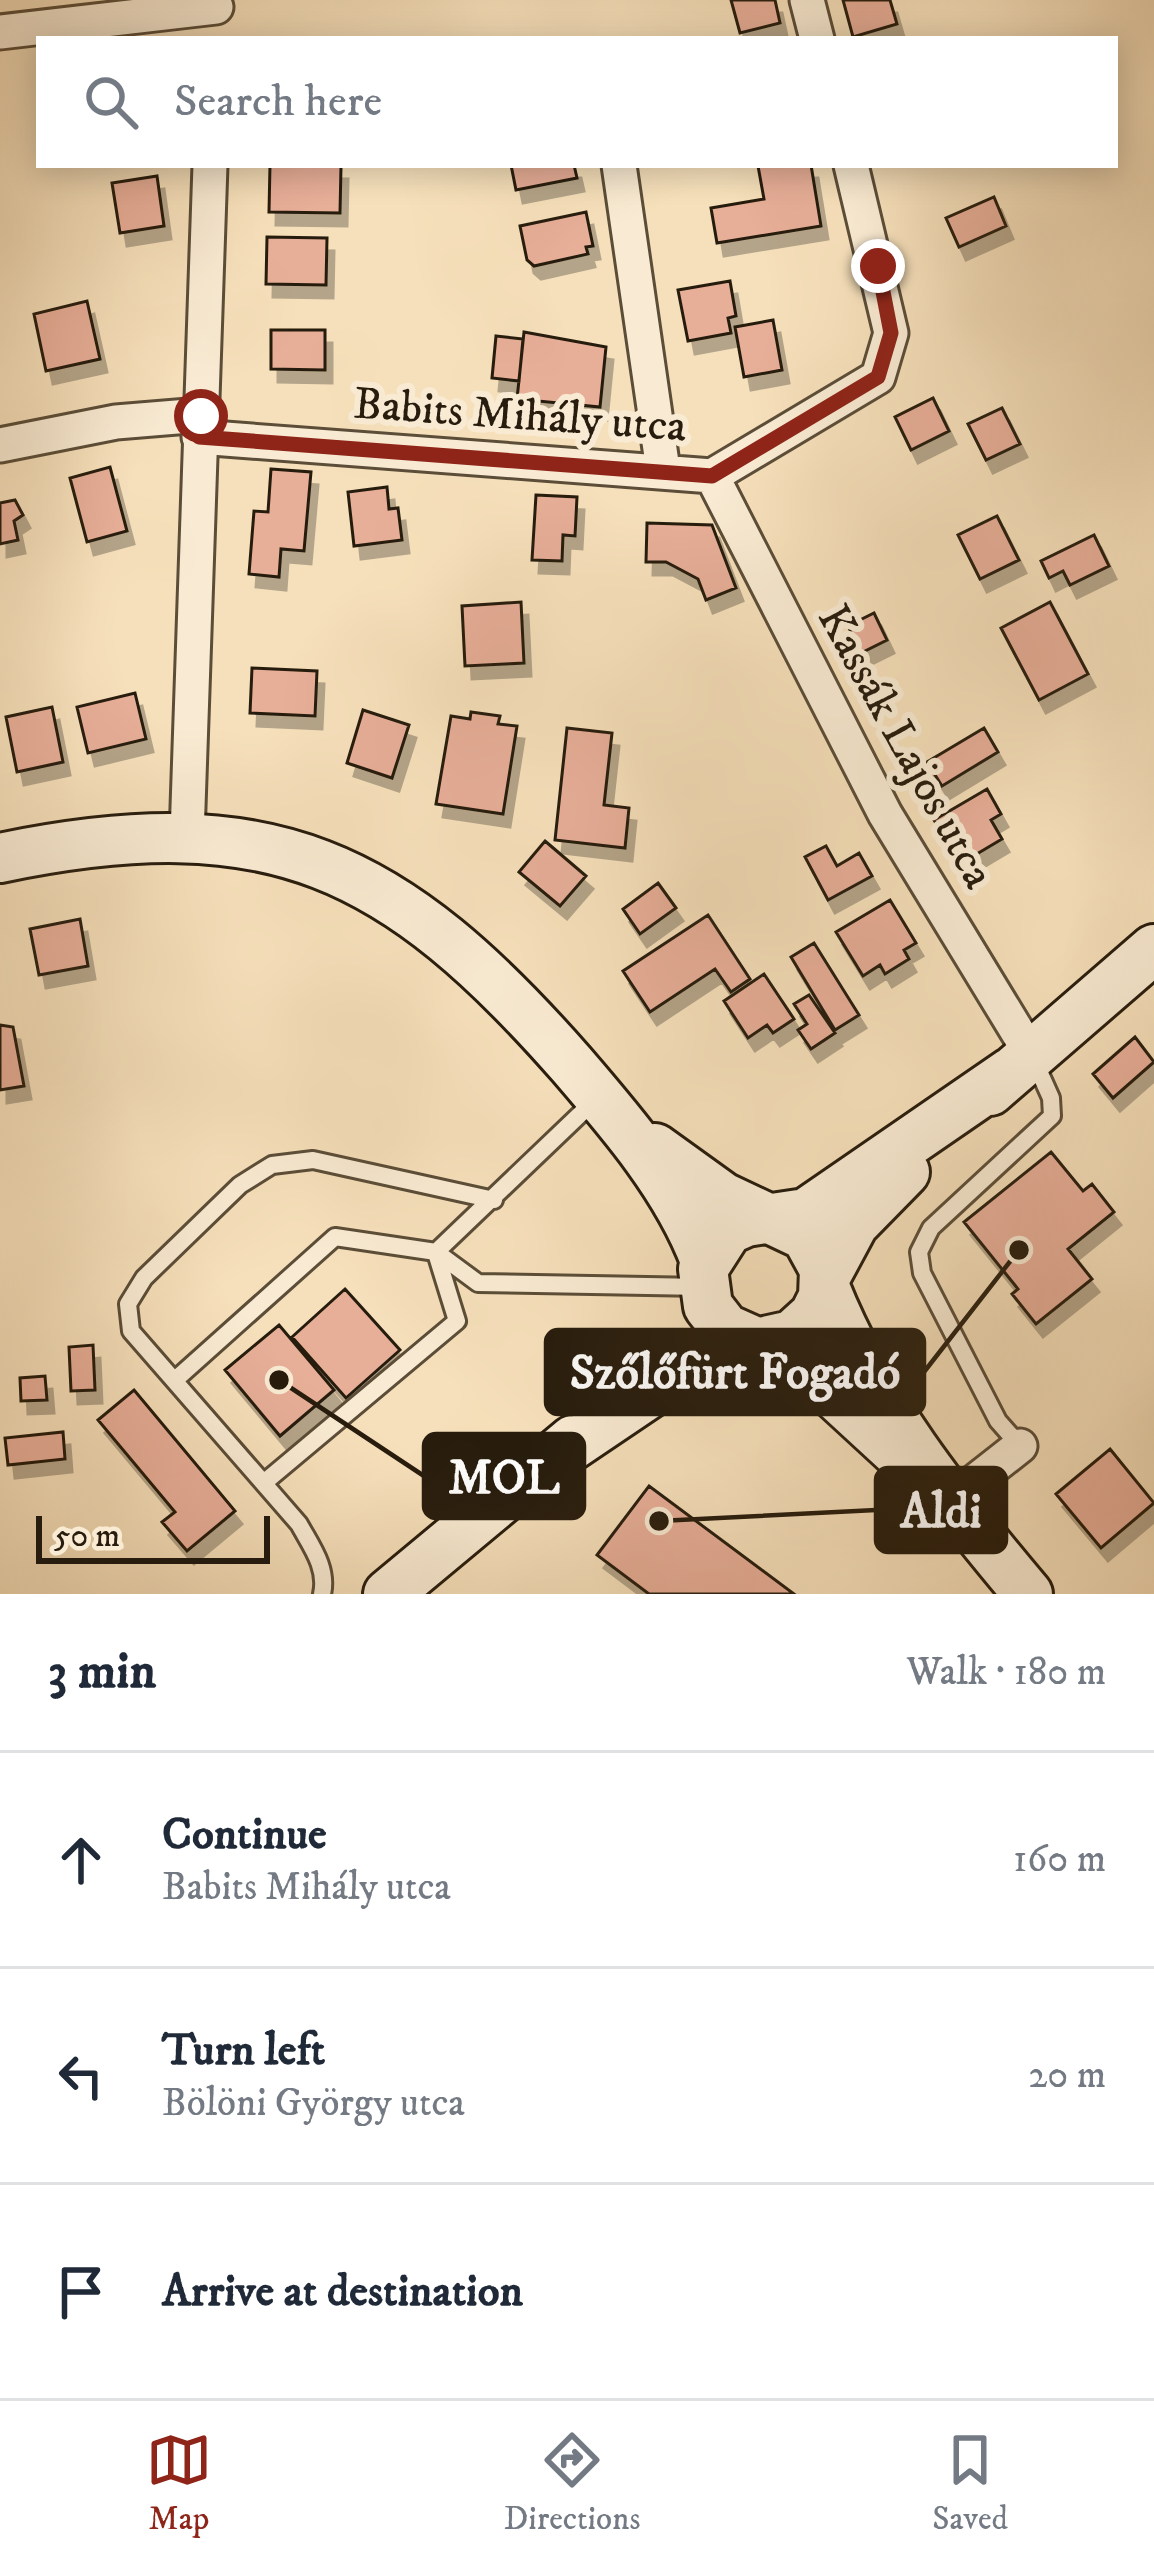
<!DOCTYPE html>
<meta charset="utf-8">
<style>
:root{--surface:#fff;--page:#f2f2f3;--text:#1f2937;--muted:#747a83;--line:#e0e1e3;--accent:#8f2418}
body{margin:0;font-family:"IM FELL DW Pica",serif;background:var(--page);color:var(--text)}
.scale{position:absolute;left:36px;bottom:30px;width:234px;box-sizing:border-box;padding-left:12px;border:6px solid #271c0d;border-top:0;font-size:33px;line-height:42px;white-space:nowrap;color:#271c0d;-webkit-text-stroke:9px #f9ebd3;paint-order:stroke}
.stop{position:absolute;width:36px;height:36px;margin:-27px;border:9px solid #8f2418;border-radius:50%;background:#fff}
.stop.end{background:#8f2418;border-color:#fff;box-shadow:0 3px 12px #0008}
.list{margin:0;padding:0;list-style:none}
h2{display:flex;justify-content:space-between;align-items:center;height:156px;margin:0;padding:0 48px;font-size:51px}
h2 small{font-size:39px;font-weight:400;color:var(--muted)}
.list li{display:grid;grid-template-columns:78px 1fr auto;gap:36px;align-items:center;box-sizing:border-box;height:216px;padding:0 48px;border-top:3px solid var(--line)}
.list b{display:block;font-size:45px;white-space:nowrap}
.list p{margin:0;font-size:39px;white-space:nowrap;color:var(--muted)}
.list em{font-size:39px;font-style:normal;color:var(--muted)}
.icon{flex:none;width:66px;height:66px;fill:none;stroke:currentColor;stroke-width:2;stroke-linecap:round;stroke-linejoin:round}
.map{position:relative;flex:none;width:1154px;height:1594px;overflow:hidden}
.search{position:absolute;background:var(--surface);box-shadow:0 6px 30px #0003;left:36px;right:36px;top:36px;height:132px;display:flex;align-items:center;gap:30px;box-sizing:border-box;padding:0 42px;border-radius:0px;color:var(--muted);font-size:45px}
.sheet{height:804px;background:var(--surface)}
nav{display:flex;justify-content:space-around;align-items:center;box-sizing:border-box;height:168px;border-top:3px solid var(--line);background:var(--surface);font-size:33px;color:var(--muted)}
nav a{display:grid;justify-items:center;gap:6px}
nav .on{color:var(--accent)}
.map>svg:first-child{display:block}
</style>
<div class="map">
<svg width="1154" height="1594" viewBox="0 0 1154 1594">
<defs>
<filter id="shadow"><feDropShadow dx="7" dy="13" stdDeviation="0" flood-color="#0004"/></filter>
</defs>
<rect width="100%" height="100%" fill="#f6e0bb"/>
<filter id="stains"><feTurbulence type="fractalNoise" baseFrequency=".00167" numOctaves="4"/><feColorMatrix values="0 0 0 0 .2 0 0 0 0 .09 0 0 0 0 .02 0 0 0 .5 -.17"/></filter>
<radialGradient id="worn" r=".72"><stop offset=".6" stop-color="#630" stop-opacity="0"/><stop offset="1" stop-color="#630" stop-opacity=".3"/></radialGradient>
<!-- building -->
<path fill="#e7ae98" stroke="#271c0d" stroke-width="3" filter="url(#shadow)" d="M731 0H775L780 23 740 33Z
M843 0H890L897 24 853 37Z
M270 165 341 166 340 213 269 212Z
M511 165H574L577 178 516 190Z
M811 165 821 226 717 243 711 208 764 199 758 166Z
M157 176 164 226 120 233 112 183Z
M994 197 1006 226 959 247 946 218Z
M586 212 593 246 586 247 588 254 534 266 527 260 520 226Z
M267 237 327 238 326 285 266 284Z
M730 281 736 316 728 318 731 333 688 341 678 290Z
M87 301 100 359 46 371 34 314Z
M773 320 782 370 744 377 735 327Z
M271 330H325V370L271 369Z
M524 332 606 347 600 407 517 399Z
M496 336 523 339 519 381 492 378Z
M933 398 949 431 911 450 895 417Z
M1002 408 1020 444 986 460 968 424Z
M110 467 127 531 87 542 70 478Z
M271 469 311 472 304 551 281 549 279 577 249 574 254 511 268 512Z
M387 487 389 509 398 508 402 540 354 546 348 492Z
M536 495 577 497 575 536 563 535 562 561 532 560Z
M15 500 23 515 14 521 18 540 0 544V503Z
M997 516 1019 560 980 579 958 535Z
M647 523 712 525 736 588 706 600 698 579 666 562H646Z
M1094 535 1109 566 1070 585 1063 571 1049 578 1041 561Z
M521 602 524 663 465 666 462 606Z
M1050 602 1088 674 1039 700 1001 628Z
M874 613 887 640 861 653 848 626Z
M252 668 317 671 315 716 250 713Z
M135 693 146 739 88 753 77 707Z
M52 707 63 762 17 772 6 717Z
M363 710 409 725 392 778 347 763Z
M471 712 500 716 498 724 517 726 503 814 436 804 451 716 470 719Z
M567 728 612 733 604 805 629 808 625 848 555 840Z
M984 728 998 752 942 786 927 762Z
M987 789 1001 814 991 820 1002 839 960 864 934 820Z
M545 841 586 876 560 906 519 872Z
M826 846 837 866 859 853 872 876 828 900 805 857Z
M658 883 676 908 640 934 623 909Z
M890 900 916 943 904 950 909 959 885 974 880 965 863 976 836 932Z
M708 915 750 979 731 992 715 969 650 1012 623 971Z
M80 919 88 966 39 975 30 929Z
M814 943 859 1015 835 1030 791 957Z
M764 974 794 1019 773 1033 767 1025 748 1038 724 1001Z
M809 995 835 1033 811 1049 798 1030 807 1024 794 1004Z
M0 1025 13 1027 24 1086 0 1090Z
M1135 1037 1154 1062 1113 1098 1093 1074Z
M1051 1152 1083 1191 1092 1184 1114 1212 1068 1249 1092 1279 1036 1324 1012 1294 1018 1289 964 1222Z
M345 1289 400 1350 346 1398 292 1337Z
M279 1325 334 1390 280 1436 225 1370Z
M93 1345 95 1390 71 1391 69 1347Z
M45 1376 47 1400 21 1401 20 1378Z
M134 1390 235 1511 187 1551 162 1522 175 1512 98 1420Z
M63 1432 65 1459 8 1465 5 1438Z
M1110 1449 1154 1503 1101 1548 1056 1494Z
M649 1486 794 1594H649L597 1555Z"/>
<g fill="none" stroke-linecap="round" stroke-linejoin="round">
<!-- lane casing -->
<g stroke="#5b4d38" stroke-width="22">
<path id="lane" d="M436 1252 595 1100
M175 1380 335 1237 436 1252 478 1283 703 1287
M1020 1446 998 1421 922 1273 919 1252 931 1228 1052 1116 1051 1098 1034 1060
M266 1481 457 1321 436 1253
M322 1594C328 1568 311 1546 299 1524L131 1331 128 1304 144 1278 240 1185 272 1165 313 1160 494 1200"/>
</g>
<!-- street casing -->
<g stroke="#5b4d38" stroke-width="39">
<path id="street" d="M807 0 817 39
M0 32 216 7
M619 165 663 470
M199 437 712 476 878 377 891 333 851 165
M0 445 116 422 201 415
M712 476 885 814 1031 1054
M187 836 210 165
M950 1501 1020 1446"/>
</g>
<!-- secondary casing -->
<g stroke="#271c0d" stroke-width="54">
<path id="secondary" d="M0 858C270 802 394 862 572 1065 622 1123 678 1188 705 1261
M990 1091 1154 949
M825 1278 854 1224 905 1172
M825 1287C871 1403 948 1499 1028 1594
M552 1459 684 1370 725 1350 792 1335 814 1315 823 1297 824 1269 806 1236 723 1197 655 1148
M950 1501 798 1361 725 1328 708 1306 703 1269 728 1230 746 1222 806 1213 1011 1072
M388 1594 573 1440"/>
</g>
<!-- lane -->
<use href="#lane" stroke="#f9ebd3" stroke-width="16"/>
<!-- street -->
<use href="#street" stroke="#f9ebd3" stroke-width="33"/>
<!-- secondary -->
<use href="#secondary" stroke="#f9ebd3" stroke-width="48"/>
</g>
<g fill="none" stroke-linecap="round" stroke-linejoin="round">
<!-- route -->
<path stroke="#8f2418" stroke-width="15" d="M201 416 199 437 712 476 878 377 891 333 878 266"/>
</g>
<g text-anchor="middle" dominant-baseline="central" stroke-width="12" stroke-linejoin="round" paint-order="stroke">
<!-- street labels -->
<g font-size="45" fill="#271c0d" stroke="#f9ebd3">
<text transform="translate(520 416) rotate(4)">Babits Mihály utca</text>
<text transform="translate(905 747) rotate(61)">Kassák Lajos utca</text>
</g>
</g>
<!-- callouts -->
<path fill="none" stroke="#271c0d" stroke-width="4.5" d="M1019 1250L924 1372M279 1380L424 1476M659 1521L876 1510"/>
<g fill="#271c0d" stroke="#f9ebd3" stroke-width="4.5">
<circle cx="1019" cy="1250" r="12"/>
<circle cx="279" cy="1380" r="12"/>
<circle cx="659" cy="1521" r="12"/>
</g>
<g fill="#271c0d" stroke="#271c0d" stroke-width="4.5">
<rect x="546" y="1330" width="378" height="84" rx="12"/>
<rect x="424" y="1434" width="160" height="84" rx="12"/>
<rect x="876" y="1468" width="130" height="84" rx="12"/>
</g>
<g font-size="48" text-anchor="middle" font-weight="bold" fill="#fff">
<text x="735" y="1388">Szőlőfürt Fogadó</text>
<text x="504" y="1493">MOL</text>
<text x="941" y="1527">Aldi</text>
</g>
<rect width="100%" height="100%" filter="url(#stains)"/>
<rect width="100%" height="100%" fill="url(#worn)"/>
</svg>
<div class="scale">50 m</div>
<div class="stop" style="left:201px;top:416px"></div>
<div class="stop end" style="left:878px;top:266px"></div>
<div class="search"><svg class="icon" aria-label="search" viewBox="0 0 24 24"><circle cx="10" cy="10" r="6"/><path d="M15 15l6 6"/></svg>Search here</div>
</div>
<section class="sheet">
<h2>3 min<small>Walk · 180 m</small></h2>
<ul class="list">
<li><svg class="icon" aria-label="ahead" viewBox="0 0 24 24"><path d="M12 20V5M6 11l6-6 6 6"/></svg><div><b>Continue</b><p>Babits Mihály utca</p></div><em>160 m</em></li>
<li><svg class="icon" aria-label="left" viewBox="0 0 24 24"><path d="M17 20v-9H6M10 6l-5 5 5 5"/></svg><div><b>Turn left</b><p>Bölöni György utca</p></div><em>20 m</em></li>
<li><svg class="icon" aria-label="arrive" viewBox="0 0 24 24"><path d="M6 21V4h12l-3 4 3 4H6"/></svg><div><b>Arrive at destination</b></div></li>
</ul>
</section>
<nav>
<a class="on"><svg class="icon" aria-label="map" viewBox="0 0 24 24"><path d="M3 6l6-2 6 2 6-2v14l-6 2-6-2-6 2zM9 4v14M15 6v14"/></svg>Map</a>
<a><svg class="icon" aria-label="directions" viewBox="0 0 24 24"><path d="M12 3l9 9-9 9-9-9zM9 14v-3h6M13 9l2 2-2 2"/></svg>Directions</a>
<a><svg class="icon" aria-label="saved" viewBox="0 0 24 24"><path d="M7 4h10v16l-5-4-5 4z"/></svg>Saved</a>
</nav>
